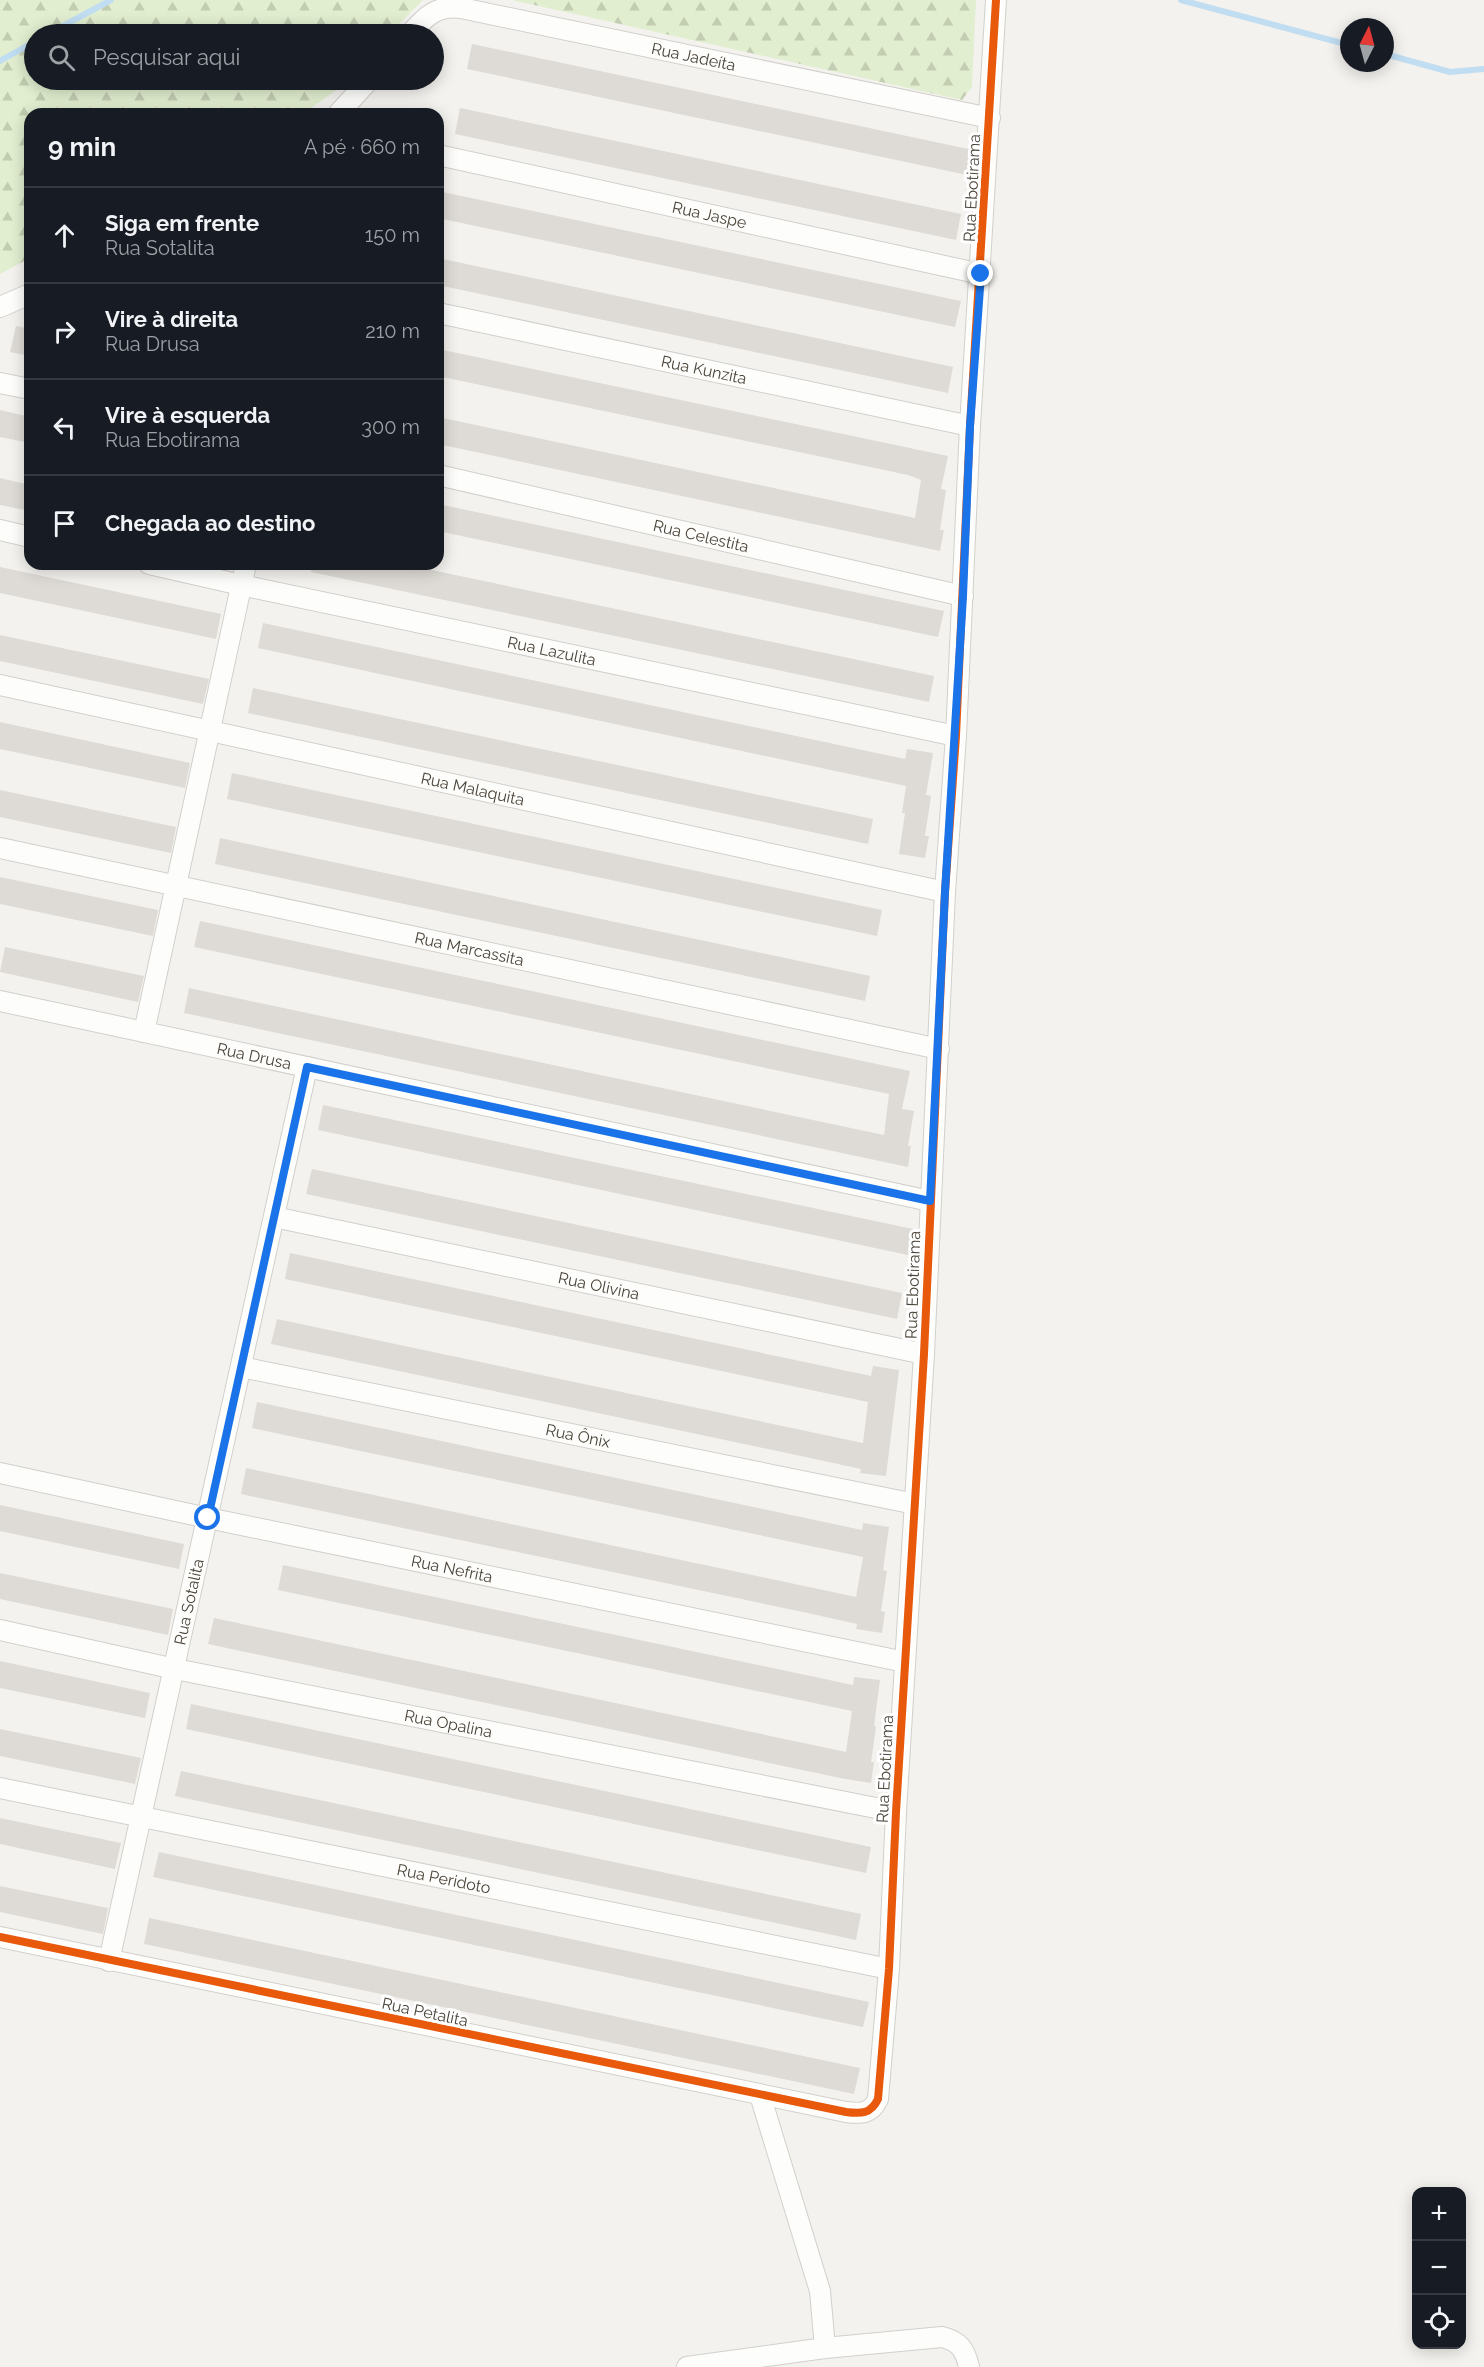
<!DOCTYPE html>
<html lang="pt">
<meta charset="utf-8">
<style>
:root{--surface:#171b24;--page:#242831;--text:#f1f3f6;--muted:#9ea1a6;--line:#363941}
body{margin:0;font-family:Raleway,sans-serif;background:var(--page);color:var(--text)}
.controls{position:absolute;right:18px;bottom:18px;display:grid;overflow:hidden;border-radius:12px;box-shadow:0 3px 15px #0003}
.controls button{width:54px;height:54px;display:grid;place-items:center;padding:0;border:0;border-bottom:2px solid var(--line);background:var(--surface);color:var(--text);font:30px sans-serif}
.compass{position:absolute;left:1340px;top:18px;width:54px;height:54px;border-radius:50%;background:var(--surface);box-shadow:0 3px 15px #0003;rotate:6deg}
.stop{position:absolute;width:18px;height:18px;margin:-14px;border:4px solid #1a73e8;border-radius:50%;background:#fff}
.stop.end{background:#1a73e8;border-color:#fff;box-shadow:0 2px 6px #0008}
.list{margin:0;padding:0;list-style:none}
h2{display:flex;justify-content:space-between;align-items:center;height:78px;margin:0;padding:0 24px;font-size:26px}
h2 small{font-size:20px;font-weight:400;color:var(--muted)}
.list li{display:grid;grid-template-columns:39px 1fr auto;gap:18px;align-items:center;box-sizing:border-box;height:96px;padding:0 24px;border-top:2px solid var(--line)}
.list b{display:block;font-size:22px;white-space:nowrap}
.list p{margin:0;font-size:20px;white-space:nowrap;color:var(--muted)}
.list em{font-size:20px;font-style:normal;color:var(--muted)}
.icon{flex:none;width:33px;height:33px;fill:none;stroke:currentColor;stroke-width:2;stroke-linecap:round;stroke-linejoin:round}
.map{position:relative;flex:none;width:1484px;height:2367px;overflow:hidden}
.search{position:absolute;background:var(--surface);box-shadow:0 3px 15px #0003;left:24px;top:24px;width:420px;height:66px;display:flex;align-items:center;gap:15px;box-sizing:border-box;padding:0 21px;border-radius:33px;color:var(--muted);font-size:22px}
.panel{position:absolute;background:var(--surface);box-shadow:0 3px 15px #0003;left:24px;top:108px;width:420px;height:462px;border-radius:18px}
.map>svg:first-child{display:block}
</style>
<div class="map">
<svg width="1484" height="2367" viewBox="0 0 1484 2367">
<defs>
<pattern id="forest-firs" width="22" height="20" patternUnits="userSpaceOnUse" patternTransform="scale(1.5)"><rect width="22" height="20" fill="#e1eecf"/><path d="M5 1l3.5 6h-7zM16 11l3.5 6h-7z" fill="#c3cdb2"/></pattern>
</defs>
<rect width="100%" height="100%" fill="#f4f2ee"/>
<!-- forest -->
<path fill="url(#forest-firs)" d="M0 0H423L389 34H34V80H347L339 88 303 114H30V258L0 274Z
M512 0H976L972 87 962 100Z"/>
<g fill="none" stroke-linecap="round" stroke-linejoin="round">
<!-- stream -->
<path stroke="#c0ddf1" stroke-width="6" d="M1181 0 1349 45
M48 34 111 0
M1385 54 1450 72 1484 69
M0 61 34 42"/>
</g>
<!-- building -->
<path fill="#dedbd6" d="M472 44 973 150 967 175 467 69Z
M460 108 961 214 956 240 455 134Z
M438 191 961 301 955 327 438 218Z
M438 258 953 367 948 393 438 285Z
M16 326 30 329V356L10 352Z
M438 349 948 456 941 489 946 490 940 530H944L940 551 438 444V417L915 518 921 480 908 475 438 376Z
M0 410 30 417V443L0 437Z
M0 478 30 485V511L0 505Z
M443 505 944 611 938 637 438 531Z
M311 564H403L934 676 929 702 311 572Z
M0 567 221 614 216 639 0 593Z
M263 623 905 759 907 749 933 753 926 795 931 796 925 836H929L925 858 899 854 905 813H902L906 786 258 648Z
M0 635 209 679 203 704 0 661Z
M253 688 873 819 868 844 248 713Z
M0 722 190 763 185 788 0 749Z
M232 773 882 910 877 936 227 799Z
M0 790 176 827 171 853 0 817Z
M220 838 870 976 865 1001 215 864Z
M0 877 158 910 153 936 0 904Z
M200 921 910 1071 902 1109 914 1111 908 1146H911L908 1167 184 1013 189 988 884 1135 889 1094 194 947Z
M5 947 144 976 138 1002 0 972Z
M323 1105 913 1229 908 1255 318 1130Z
M312 1169 902 1293 897 1319 306 1194Z
M290 1253 871 1376 873 1366 899 1370 886 1476 860 1473 861 1469 801 1456 271 1344 277 1319 863 1443 868 1402 285 1279Z
M257 1402 862 1530 863 1523 889 1527 883 1570 887 1571 881 1611 885 1612 882 1633 856 1629 857 1624 803 1612 241 1494 246 1468 856 1597 863 1557 252 1428Z
M0 1505 184 1544 179 1569 0 1531Z
M283 1565 853 1685 854 1677 880 1680 874 1726 876 1727 871 1762H874L871 1783 845 1779 208 1644 214 1618 846 1752 852 1711 278 1590Z
M0 1573 173 1609 168 1635 0 1599Z
M0 1661 150 1693 145 1718 0 1688Z
M191 1704 871 1847 866 1873 186 1729Z
M0 1729 141 1758 135 1784 0 1756Z
M181 1771 861 1914 856 1940 175 1796Z
M0 1818 121 1843 115 1869 0 1844Z
M159 1852 869 2002 863 2027 153 1877Z
M0 1886 108 1908 103 1934 0 1912Z
M149 1918 860 2068 854 2094 144 1944Z"/>
<g fill="none" stroke-linecap="round" stroke-linejoin="round">
<!-- minor casing -->
<g stroke="#d2d0cb" stroke-width="22">
<g id="minor">
<path id="s1" d="M410 34C425 17 436 5 461 8L990 118"/>
<path d="M338 114 369 80"/>
<path id="s2" d="M438 155 981 274"/>
<path d="M0 307 30 294"/>
<path id="s3" d="M438 313 970 426"/>
<path d="M0 383 30 389"/>
<path id="s4" d="M438 475 963 596"/>
<path d="M0 530 30 537"/>
<path id="s5" d="M149 564 241 585 956 736"/>
<path id="s6" d="M0 685 945 892"/>
<path id="s7" d="M0 848 939 1049"/>
<path id="s8" d="M0 1001 930 1201"/>
<path d="M144 1032 246 564"/>
<path id="s9" d="M274 1217 924 1354"/>
<path id="s10" d="M241 1367 915 1504"/>
<path id="s11" d="M0 1473 208 1518 905 1662"/>
<path id="s12" d="M0 1630 175 1669 896 1812"/>
<path id="s13" d="M0 1788 889 1969"/>
<path d="M0 1937 846 2112C861 2114 871 2114 878 2099L889 1969 896 1812 924 1354 945 892 956 736 970 426 996 0"/>
<path id="s14" d="M109 1961 307 1067"/>
<path d="M760 2095 820 2291 825 2348"/>
<path d="M687 2367 825 2348 942 2337C959 2341 965 2349 969 2367"/>
</g>
</g>
<!-- minor -->
<use href="#minor" stroke="#fdfdfc" stroke-width="20"/>
<!-- cycleway casing -->
<g stroke="#fff" stroke-width="11">
<path id="cycleway" d="M0 1937 846 2112C861 2114 871 2114 878 2099L889 1969 896 1812 924 1354 945 892 956 736 970 426 996 0"/>
</g>
<!-- cycleway -->
<use href="#cycleway" stroke="#e8590c" stroke-width="8"/>
</g>
<g fill="none" stroke-linecap="round" stroke-linejoin="round">
<!-- route -->
<path stroke="#1a73e8" stroke-width="8" d="M208 1518 307 1067 930 1201 945 892 963 596 970 426 981 274"/>
</g>
<g text-anchor="middle" dominant-baseline="central" stroke-width="6" stroke-linejoin="round" paint-order="stroke">
<!-- street labels -->
<g font-size="16" fill="#4b4439" stroke="#fff">
<text stroke="none"><textPath href="#s1" startOffset="298">Rua Jadeíta</textPath></text>
<text transform="translate(972 188) rotate(-87)">Rua Ebotirama</text>
<text stroke="none"><textPath href="#s2" startOffset="278">Rua Jaspe</textPath></text>
<text stroke="none"><textPath href="#s3" startOffset="272">Rua Kunzita</textPath></text>
<text stroke="none"><textPath href="#s4" startOffset="270">Rua Celestita</textPath></text>
<text stroke="none"><textPath href="#s5" startOffset="412">Rua Lazulita</textPath></text>
<text stroke="none"><textPath href="#s6" startOffset="484">Rua Malaquita</textPath></text>
<text stroke="none"><textPath href="#s7" startOffset="480">Rua Marcassita</textPath></text>
<text stroke="none"><textPath href="#s8" startOffset="260">Rua Drusa</textPath></text>
<text transform="translate(913 1285) rotate(-88)">Rua Ebotirama</text>
<text stroke="none"><textPath href="#s9" startOffset="332">Rua Olivina</textPath></text>
<text stroke="none"><textPath href="#s10" startOffset="344">Rua Ônix</textPath></text>
<text stroke="none"><textPath href="#s11" startOffset="462">Rua Nefrita</textPath></text>
<text stroke="none"><textPath href="#s14" startOffset="368">Rua Sotalita</textPath></text>
<text stroke="none"><textPath href="#s12" startOffset="458">Rua Opalina</textPath></text>
<text transform="translate(885 1769) rotate(-87)">Rua Ebotirama</text>
<text stroke="none"><textPath href="#s13" startOffset="453">Rua Peridoto</textPath></text>
<text transform="translate(425 2012) rotate(12)">Rua Petalita</text>
</g>
</g>
</svg>
<div class="controls">
<button>+</button>
<button>−</button>
<button><svg class="icon" aria-label="locate" viewBox="0 0 24 24"><circle cx="12" cy="12" r="6"/><path d="M12 2v4M12 18v4M2 12h4M18 12h4"/></svg></button>
</div>
<svg class="compass" viewBox="-18 -18 36 36"><path d="M0-13l5 13h-10z" fill="#e53935"/><path d="M0 13l5-13h-10z" fill="#9ea1a6"/></svg>
<div class="stop" style="left:208px;top:1518px"></div>
<div class="stop end" style="left:981px;top:274px"></div>
<div class="search"><svg class="icon" aria-label="search" viewBox="0 0 24 24"><circle cx="10" cy="10" r="6"/><path d="M15 15l6 6"/></svg>Pesquisar aqui</div>
<section class="panel">
<h2>9 min<small>A pé · 660 m</small></h2>
<ul class="list">
<li><svg class="icon" aria-label="ahead" viewBox="0 0 24 24"><path d="M12 20V5M6 11l6-6 6 6"/></svg><div><b>Siga em frente</b><p>Rua Sotalita</p></div><em>150 m</em></li>
<li><svg class="icon" aria-label="right" viewBox="0 0 24 24"><path d="M7 20v-9h11M14 6l5 5-5 5"/></svg><div><b>Vire à direita</b><p>Rua Drusa</p></div><em>210 m</em></li>
<li><svg class="icon" aria-label="left" viewBox="0 0 24 24"><path d="M17 20v-9H6M10 6l-5 5 5 5"/></svg><div><b>Vire à esquerda</b><p>Rua Ebotirama</p></div><em>300 m</em></li>
<li><svg class="icon" aria-label="arrive" viewBox="0 0 24 24"><path d="M6 21V4h12l-3 4 3 4H6"/></svg><div><b>Chegada ao destino</b></div></li>
</ul>
</section>
</div>
